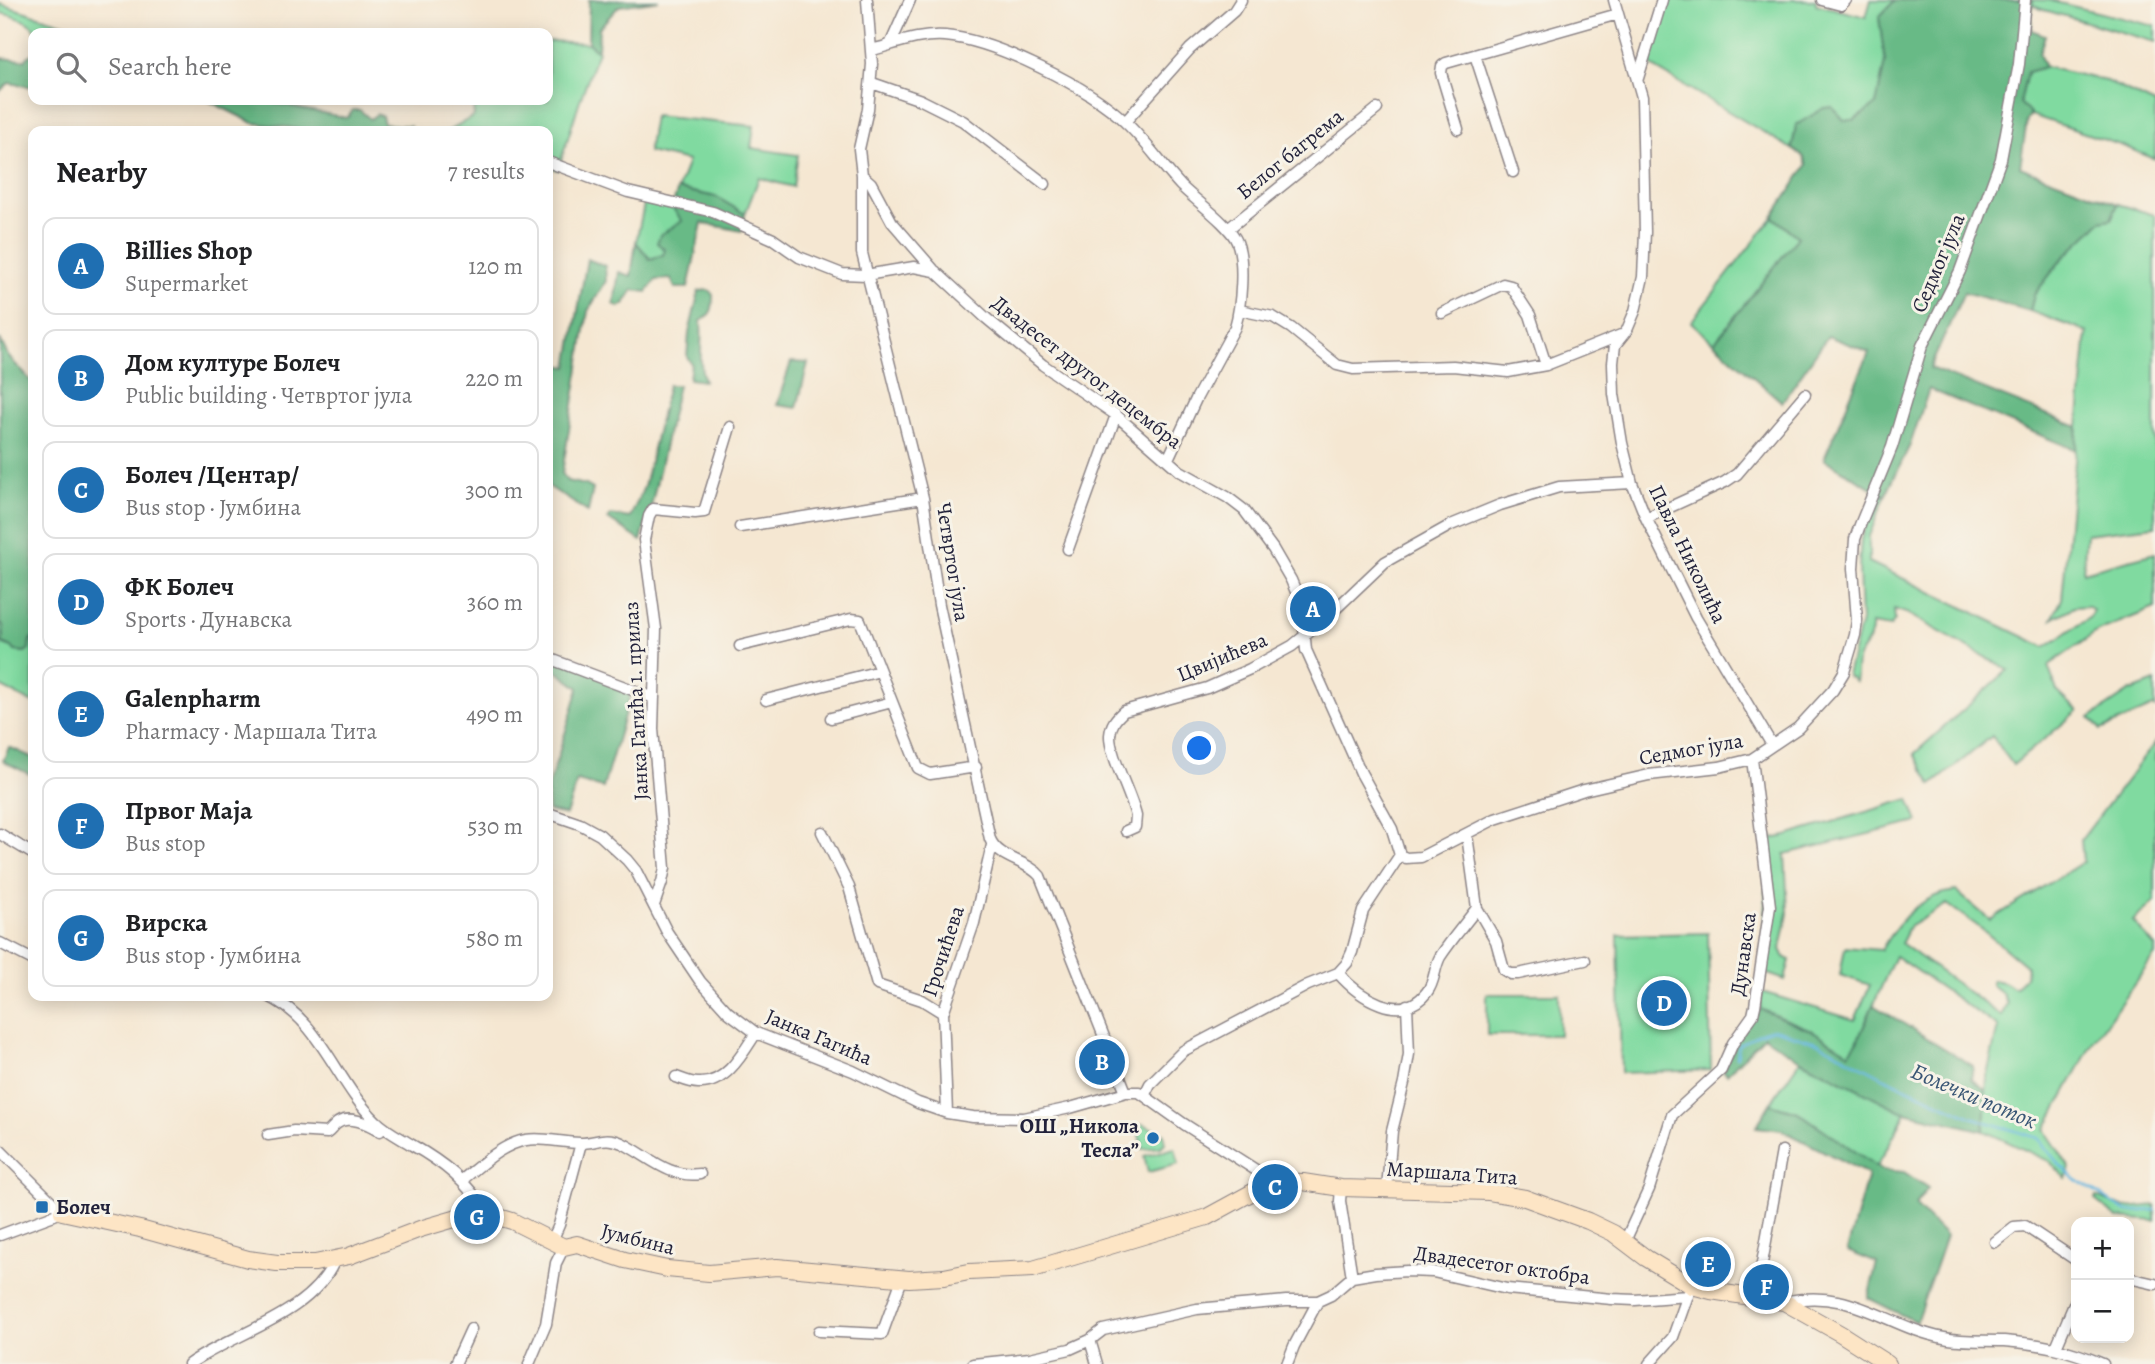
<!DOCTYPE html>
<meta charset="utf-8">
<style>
:root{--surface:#fff;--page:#f2f2f2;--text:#202124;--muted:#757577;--line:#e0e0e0;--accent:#1f6fb2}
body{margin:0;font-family:Alegreya,serif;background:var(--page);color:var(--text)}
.controls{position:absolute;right:21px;bottom:21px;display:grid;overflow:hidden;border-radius:14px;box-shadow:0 4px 18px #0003}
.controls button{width:63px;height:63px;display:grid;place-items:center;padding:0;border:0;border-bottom:2px solid var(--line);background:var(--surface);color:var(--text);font:35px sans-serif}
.you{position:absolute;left:1200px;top:749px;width:24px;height:24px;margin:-18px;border:5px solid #fff;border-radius:50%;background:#1a73e8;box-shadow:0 0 0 10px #1a73e833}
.badge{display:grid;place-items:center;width:46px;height:46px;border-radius:50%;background:var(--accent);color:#fff;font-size:23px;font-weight:700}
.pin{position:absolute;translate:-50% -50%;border:4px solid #fff;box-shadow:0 2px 7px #0006}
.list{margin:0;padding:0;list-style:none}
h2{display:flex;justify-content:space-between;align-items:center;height:91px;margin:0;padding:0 28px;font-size:30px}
h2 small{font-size:23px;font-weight:400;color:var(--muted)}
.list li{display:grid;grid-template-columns:46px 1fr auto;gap:21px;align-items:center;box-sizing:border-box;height:98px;margin:0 14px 14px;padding:0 14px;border:2px solid var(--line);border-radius:14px}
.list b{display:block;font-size:26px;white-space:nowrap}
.list p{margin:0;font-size:23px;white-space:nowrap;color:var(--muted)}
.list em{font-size:23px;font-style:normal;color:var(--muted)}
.icon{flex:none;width:38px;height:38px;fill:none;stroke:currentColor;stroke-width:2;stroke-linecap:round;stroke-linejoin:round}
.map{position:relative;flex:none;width:2155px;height:1364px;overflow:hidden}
.search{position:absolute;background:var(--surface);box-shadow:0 4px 18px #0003;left:28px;top:28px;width:525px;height:77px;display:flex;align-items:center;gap:18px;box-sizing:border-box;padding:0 24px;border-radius:14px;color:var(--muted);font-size:26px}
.panel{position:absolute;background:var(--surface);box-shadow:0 4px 18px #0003;left:28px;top:126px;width:525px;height:875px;border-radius:14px}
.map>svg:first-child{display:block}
</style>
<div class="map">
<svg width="2155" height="1364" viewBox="0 0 2155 1364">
<rect width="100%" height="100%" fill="#f7f3e8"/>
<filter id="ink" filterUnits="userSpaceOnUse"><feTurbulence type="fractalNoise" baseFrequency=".0143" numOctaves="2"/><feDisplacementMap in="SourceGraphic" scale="14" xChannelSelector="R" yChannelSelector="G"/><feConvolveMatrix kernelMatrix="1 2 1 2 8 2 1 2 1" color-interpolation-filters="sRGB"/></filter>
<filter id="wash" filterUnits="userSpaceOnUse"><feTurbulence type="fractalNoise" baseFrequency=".00686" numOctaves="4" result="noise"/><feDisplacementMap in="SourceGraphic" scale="28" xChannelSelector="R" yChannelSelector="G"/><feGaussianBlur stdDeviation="1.57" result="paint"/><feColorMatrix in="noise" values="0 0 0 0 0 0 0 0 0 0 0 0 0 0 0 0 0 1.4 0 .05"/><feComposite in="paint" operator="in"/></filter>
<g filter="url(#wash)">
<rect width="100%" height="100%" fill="#f5e7d2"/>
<!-- green -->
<path fill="#80daa0" stroke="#517e6e" stroke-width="2" fill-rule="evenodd" d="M1666 0H1816V4L1866 17 1871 0H1895L1879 17 1885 62 1876 105 1854 120H1844L1832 107 1796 125 1792 149 1648 64Z
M2033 0H2047L2155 26V42L2041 9 2033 5Z
M0 4 94 33H37C31 20 13 16 0 13Z
M548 41 588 43 598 51 579 103 558 170 548 166V131H448L474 116 473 100H548Z
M2045 67 2106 81 2155 104V159L2123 146 2031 115 2020 104 2027 72Z
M654 116 754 126 751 148 798 155 793 187 759 178 745 214 716 197 678 189 688 161 648 152Z
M645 200 672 207 683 221 663 255 650 259 636 242Z
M2118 204 2155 215V526L2086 534 2083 572 2155 553V608L2098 631 2048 666 2057 691 2078 711 2013 765 1992 736 1932 785 1914 754 2008 670 1906 613 1894 609 1895 620 1890 627 1872 624C1873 640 1864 645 1858 657 1855 665 1857 673 1855 681L1847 675 1861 622 1859 568 1861 539 1878 493 1885 496 1869 536V562L2045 647 2090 617 2093 610 2088 606 2074 607 2052 619 2062 599 2087 332 2030 311 2034 295 2062 259 2101 220 2111 219Z
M1773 217 1798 237 1714 343 1691 322Z
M0 623 3 625V644L12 647 15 651 25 652 33 636V703L0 686Z
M2155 682V708L2153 707 2101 730 2090 718 2129 692Z
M2155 743V901L2133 921 2155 947V955L2093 1042 2045 1130 2070 1168 2066 1178 2049 1161 1984 1131 1987 1075 1998 1027 1895 956 1857 1042 1849 1053 1811 1030 1760 1009 1762 992 1855 1020 1870 985 1840 975 1845 947 1881 950C1897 922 1921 894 1956 891L1990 920 2083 862 2081 840ZM1947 904 1979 927 2027 967 2025 976 2015 989 2006 983 1993 980 1991 985 2002 993 2007 1004 2001 1016 1901 943 1909 927Z
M1909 799 1918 822 1785 854 1788 913 1781 949 1785 958 1790 960 1785 980 1765 973 1766 840 1786 836Z
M1708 933 1711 1070 1621 1073 1618 935Z
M1487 994H1559V1035H1487Z
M1800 1060 1906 1112 1877 1167 1798 1112 1770 1104Z
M1136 1124H1143L1164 1134 1165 1143 1161 1147 1143 1149Z
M1175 1148 1179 1164 1148 1172 1144 1156Z
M2096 1197 2126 1208 2155 1205V1221L2118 1218 2095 1200Z"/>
<!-- forest -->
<path fill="#68ba86" stroke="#456e60" stroke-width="2" d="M589 0H659L619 6 599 28 598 51 588 43Z
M1895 0H2033L2031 30 2045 35 2039 54 2045 67 2027 72 2020 103 2031 115 2027 120 2020 167 2118 204 2111 219 2101 221 2062 259 2034 295 2030 311 1964 292 1930 368 2078 427 2076 450 1929 389 1910 445 1885 496 1824 459 1869 352 1828 336 1782 402 1714 343 1798 237 1773 217 1807 165 1803 156 1792 149 1796 125 1824 108 1832 107 1844 120H1854L1876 105 1885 62 1879 17Z
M33 53V87L9 83 0 91V58L24 60Z
M207 100H259L347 118 353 110H360L370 119 377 114 382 116 384 124 410 126 409 131H316L253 123Z
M678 189 716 197 745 214 742 231 702 223 688 288H675L671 279 656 280 647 292 633 290 624 304 619 307 614 304 619 272 631 276 636 242 650 259 663 255 665 250 657 243 660 235 682 221 672 207Z
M587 259 605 266 606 281 588 311 562 473 567 481 586 485 593 489 588 512 548 486V424L558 365 568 367Z
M709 290 713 295C713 307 713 314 701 321 703 342 698 362 704 381L689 379 691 363 687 357 689 333 699 291Z
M0 339 8 356 33 383V636L30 640 29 649 25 652 15 651 12 647 1 642 4 638 3 625 0 623Z
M791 362 808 363 797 408 777 405Z
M668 385H678L652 503 641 541 608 519 611 515 630 518 644 487Z
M552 656 632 689 603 788 577 781 566 815 548 811V788L579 688 548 665Z
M9 747 33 758V776L3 761Z
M1873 1005 1973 1066 1971 1079 1986 1090 1984 1131 1901 1111 1797 1058 1764 1036 1727 1074 1723 1071 1737 1039 1760 1009 1811 1030 1849 1053 1857 1042Z
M1770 1104 1798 1112 1882 1170 1904 1172 1928 1188 1915 1205 1946 1236 1916 1322 1868 1298 1877 1263 1847 1251 1868 1174 1782 1130 1756 1127Z"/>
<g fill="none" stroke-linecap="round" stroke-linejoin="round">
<!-- stream -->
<path stroke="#64b7e0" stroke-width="2.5" d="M1737 1057 1739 1045 1758 1034 1773 1029 1819 1043 1885 1078 1971 1117 2038 1138 2057 1162 2075 1179 2127 1212 2155 1210"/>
</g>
</g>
<g filter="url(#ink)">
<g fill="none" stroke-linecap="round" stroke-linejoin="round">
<!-- street casing -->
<g stroke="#8c8486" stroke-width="13">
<path id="street" d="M867 0 872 64 868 109 859 149 862 175V253L923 498 939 605 990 839C998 859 1027 860 1040 876L1126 1092
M1614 0 1642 97 1645 232 1643 277 1635 311 1627 330 1615 345 1613 363 1614 394 1622 443 1632 483 1646 518 1696 618 1772 745
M1822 0 1841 5 1846 0
M890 45 910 0
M872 50C895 44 920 34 945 36 994 40 1090 87 1125 122 1146 141 1162 166 1181 186 1195 200 1231 226 1237 242 1245 262 1241 307 1235 327L1196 399 1168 459
M1475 55 1513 172
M1638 78 1662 0
M872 83 921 100 963 121 1045 184
M1125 122 1190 49 1234 11 1241 0
M1458 129 1441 73 1442 66 1446 63 1618 14
M548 162 628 192 713 212 773 239 799 257 842 274 866 275 914 267 935 271 986 318 1043 365 1116 415 1180 471 1227 497 1244 510 1273 549 1291 580 1302 606 1306 650 1361 773 1392 829 1400 855
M862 175 871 183 892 222 933 269
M1228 229 1377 109
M1239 310 1273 317 1291 328 1337 365 1353 369 1453 366 1508 372 1546 365 1621 335
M1442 313 1503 284 1511 286 1530 315 1546 365
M1646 518 1725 482 1737 474 1805 394
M740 527 923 498
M1068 549 1116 415
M740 646 851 619 860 620 918 768 930 774 976 767
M548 658 654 698
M766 700 880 671
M831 718 892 702
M548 813 580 824 600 835 627 860 636 871 667 932 700 981 728 1012 756 1033 853 1071 918 1103 947 1113 973 1117 1024 1118 1070 1108 1126 1092H1139L1184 1124 1273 1181
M1126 831 1135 827 1136 816C1131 794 1109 754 1110 735 1111 724 1116 718 1124 711L1207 688 1250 669 1292 646 1323 621 1385 562 1451 525 1500 505 1559 487 1632 483
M822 832 849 887 877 985 922 1000 943 1013
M0 834 33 854
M1467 835 1477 908 1496 941 1504 970 1511 974H1518L1585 960
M654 905 662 882 665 868 653 729 656 629 644 540 649 516 653 509 695 513 704 512 730 427
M0 943 33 960
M1338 973C1358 996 1401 1026 1427 992 1435 982 1434 968 1440 957 1451 940 1465 924 1477 908
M268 996C321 1020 336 1083 376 1121 386 1131 399 1137 412 1145 442 1162 469 1182 485 1213
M676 1077C682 1079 690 1083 698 1083 726 1085 743 1053 756 1033
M1145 1094 1150 1084 1183 1051 1308 985 1338 973 1347 963 1352 952 1363 911 1400 855 1406 858 1421 857 1495 819 1584 790 1649 775 1719 767 1752 759 1798 728 1833 690 1844 672 1855 635 1857 620 1853 568 1855 539 1860 525 1892 447 1922 346 1960 271 2001 159 2019 64 2025 0
M947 1113 943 1013 974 923 992 845
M268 1135 294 1131 327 1133C330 1131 332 1128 335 1125 347 1113 369 1124 380 1131
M0 1150 62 1212 0 1235
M462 1180C481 1165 502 1144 526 1140 543 1137 562 1143 580 1143 597 1143 604 1135 622 1143 649 1156 667 1178 700 1174
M1341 1188 1340 1201 1352 1277
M1387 1189 1392 1131 1404 1083 1409 1054 1407 1005
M552 1241 559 1225 581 1143
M1625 1241 1649 1189 1672 1115 1721 1070 1733 1043 1753 1015 1755 1006 1770 906 1752 759
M1995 1242 2014 1227 2025 1226 2076 1260
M2129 1278 2155 1284
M1756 1297 1782 1151
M1784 1302C1850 1286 1886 1327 1944 1338 1963 1342 1984 1340 2004 1341 2042 1344 2067 1349 2103 1364
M819 1331 882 1334 902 1279
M1090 1340 1097 1364
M2056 1347 2076 1300
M189 1364C235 1332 310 1316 335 1260
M455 1364 471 1329
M529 1364 546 1324 556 1263 564 1247
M973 1364 1030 1358 1070 1349 1090 1340 1103 1330 1197 1309 1286 1301H1318L1331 1295 1352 1277 1376 1273 1407 1271 1433 1272 1507 1289 1612 1299 1635 1300 1688 1296
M1287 1364 1294 1346 1318 1301
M1649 1364 1673 1337 1689 1292"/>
</g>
<!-- secondary casing -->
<g stroke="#8c8486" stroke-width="18">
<path id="secondary" d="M62 1212 140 1229 248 1259 277 1263H315L349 1256 420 1229 475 1213H485L512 1221 564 1247 577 1244 625 1260 667 1269 709 1273 777 1267 909 1279 944 1277 969 1272 1033 1269 1207 1217 1273 1181 1303 1182 1341 1188 1489 1192 1525 1198 1588 1221 1613 1233 1646 1258 1692 1286 1711 1291 1784 1302 1841 1334 1888 1364"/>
</g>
<!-- street -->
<use href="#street" stroke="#fff" stroke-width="10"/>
<!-- secondary -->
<use href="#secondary" stroke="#fde5c5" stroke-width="16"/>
</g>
</g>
<!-- markers -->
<g fill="#1f6fb2" stroke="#f7f3e8" stroke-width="2.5">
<circle cx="1153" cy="1138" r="7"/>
<rect x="35" y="1200" width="14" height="14" rx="3.5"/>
</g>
<g text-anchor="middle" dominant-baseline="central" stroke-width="6" stroke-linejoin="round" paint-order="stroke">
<!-- street labels -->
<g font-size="21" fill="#22223b" stroke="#f7f3e8">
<text transform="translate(1290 154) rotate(-39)">Белог багрема</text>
<text transform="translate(1938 263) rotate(-67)">Седмог јула</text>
<text transform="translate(1087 372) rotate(38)">Двадесет другог децембра</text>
<text transform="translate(1688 554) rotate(64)">Павла Николића</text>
<text transform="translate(953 562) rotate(81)">Четвртог јула</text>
<text transform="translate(1222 657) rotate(-23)">Цвијићева</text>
<text transform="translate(636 701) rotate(-93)">Јанка Гагића 1. прилаз</text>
<text transform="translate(1691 749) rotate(-10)">Седмог јула</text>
<text transform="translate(943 951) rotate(-72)">Грочићева</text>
<text transform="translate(1743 954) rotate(-82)">Дунавска</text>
<text transform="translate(819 1037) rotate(23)">Јанка Гагића</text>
<text transform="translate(1452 1173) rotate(4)">Маршала Тита</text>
<text transform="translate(638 1239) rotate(14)">Јумбина</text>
<text transform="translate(1502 1265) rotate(8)">Двадесетог октобра</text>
</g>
<!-- poi labels -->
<g font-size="21" font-weight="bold" fill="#22223b" stroke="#f7f3e8" text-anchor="end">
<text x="1139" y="1126">ОШ „Никола<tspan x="1139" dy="24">Тесла”</tspan></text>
<text x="56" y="1207" text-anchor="start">Болеч</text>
</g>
<!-- water labels -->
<g font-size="23" font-style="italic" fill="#395675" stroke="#f7f3e8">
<text transform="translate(1974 1096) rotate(23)">Болечки поток</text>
</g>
</g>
</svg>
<div class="controls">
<button>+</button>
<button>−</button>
</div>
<div class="you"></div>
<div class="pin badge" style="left:1313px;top:609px">A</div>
<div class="pin badge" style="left:1102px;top:1062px">B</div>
<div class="pin badge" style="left:1275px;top:1187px">C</div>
<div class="pin badge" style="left:1664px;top:1003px">D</div>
<div class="pin badge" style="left:1708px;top:1264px">E</div>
<div class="pin badge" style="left:1766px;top:1287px">F</div>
<div class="pin badge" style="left:477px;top:1217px">G</div>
<div class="search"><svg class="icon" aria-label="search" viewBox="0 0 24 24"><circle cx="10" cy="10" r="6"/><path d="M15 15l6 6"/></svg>Search here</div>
<section class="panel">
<h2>Nearby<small>7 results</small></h2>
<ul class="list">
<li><span class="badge">A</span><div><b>Billies Shop</b><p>Supermarket</p></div><em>120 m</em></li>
<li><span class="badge">B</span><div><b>Дом културе Болеч</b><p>Public building · Четвртог јула</p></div><em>220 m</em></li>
<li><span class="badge">C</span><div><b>Болеч /Центар/</b><p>Bus stop · Јумбина</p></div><em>300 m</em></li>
<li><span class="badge">D</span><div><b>ФК Болеч</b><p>Sports · Дунавска</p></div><em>360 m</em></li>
<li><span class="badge">E</span><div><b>Galenpharm</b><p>Pharmacy · Маршала Тита</p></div><em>490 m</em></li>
<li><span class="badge">F</span><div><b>Првог Маја</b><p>Bus stop</p></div><em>530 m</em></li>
<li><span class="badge">G</span><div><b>Вирска</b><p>Bus stop · Јумбина</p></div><em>580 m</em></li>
</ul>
</section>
</div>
